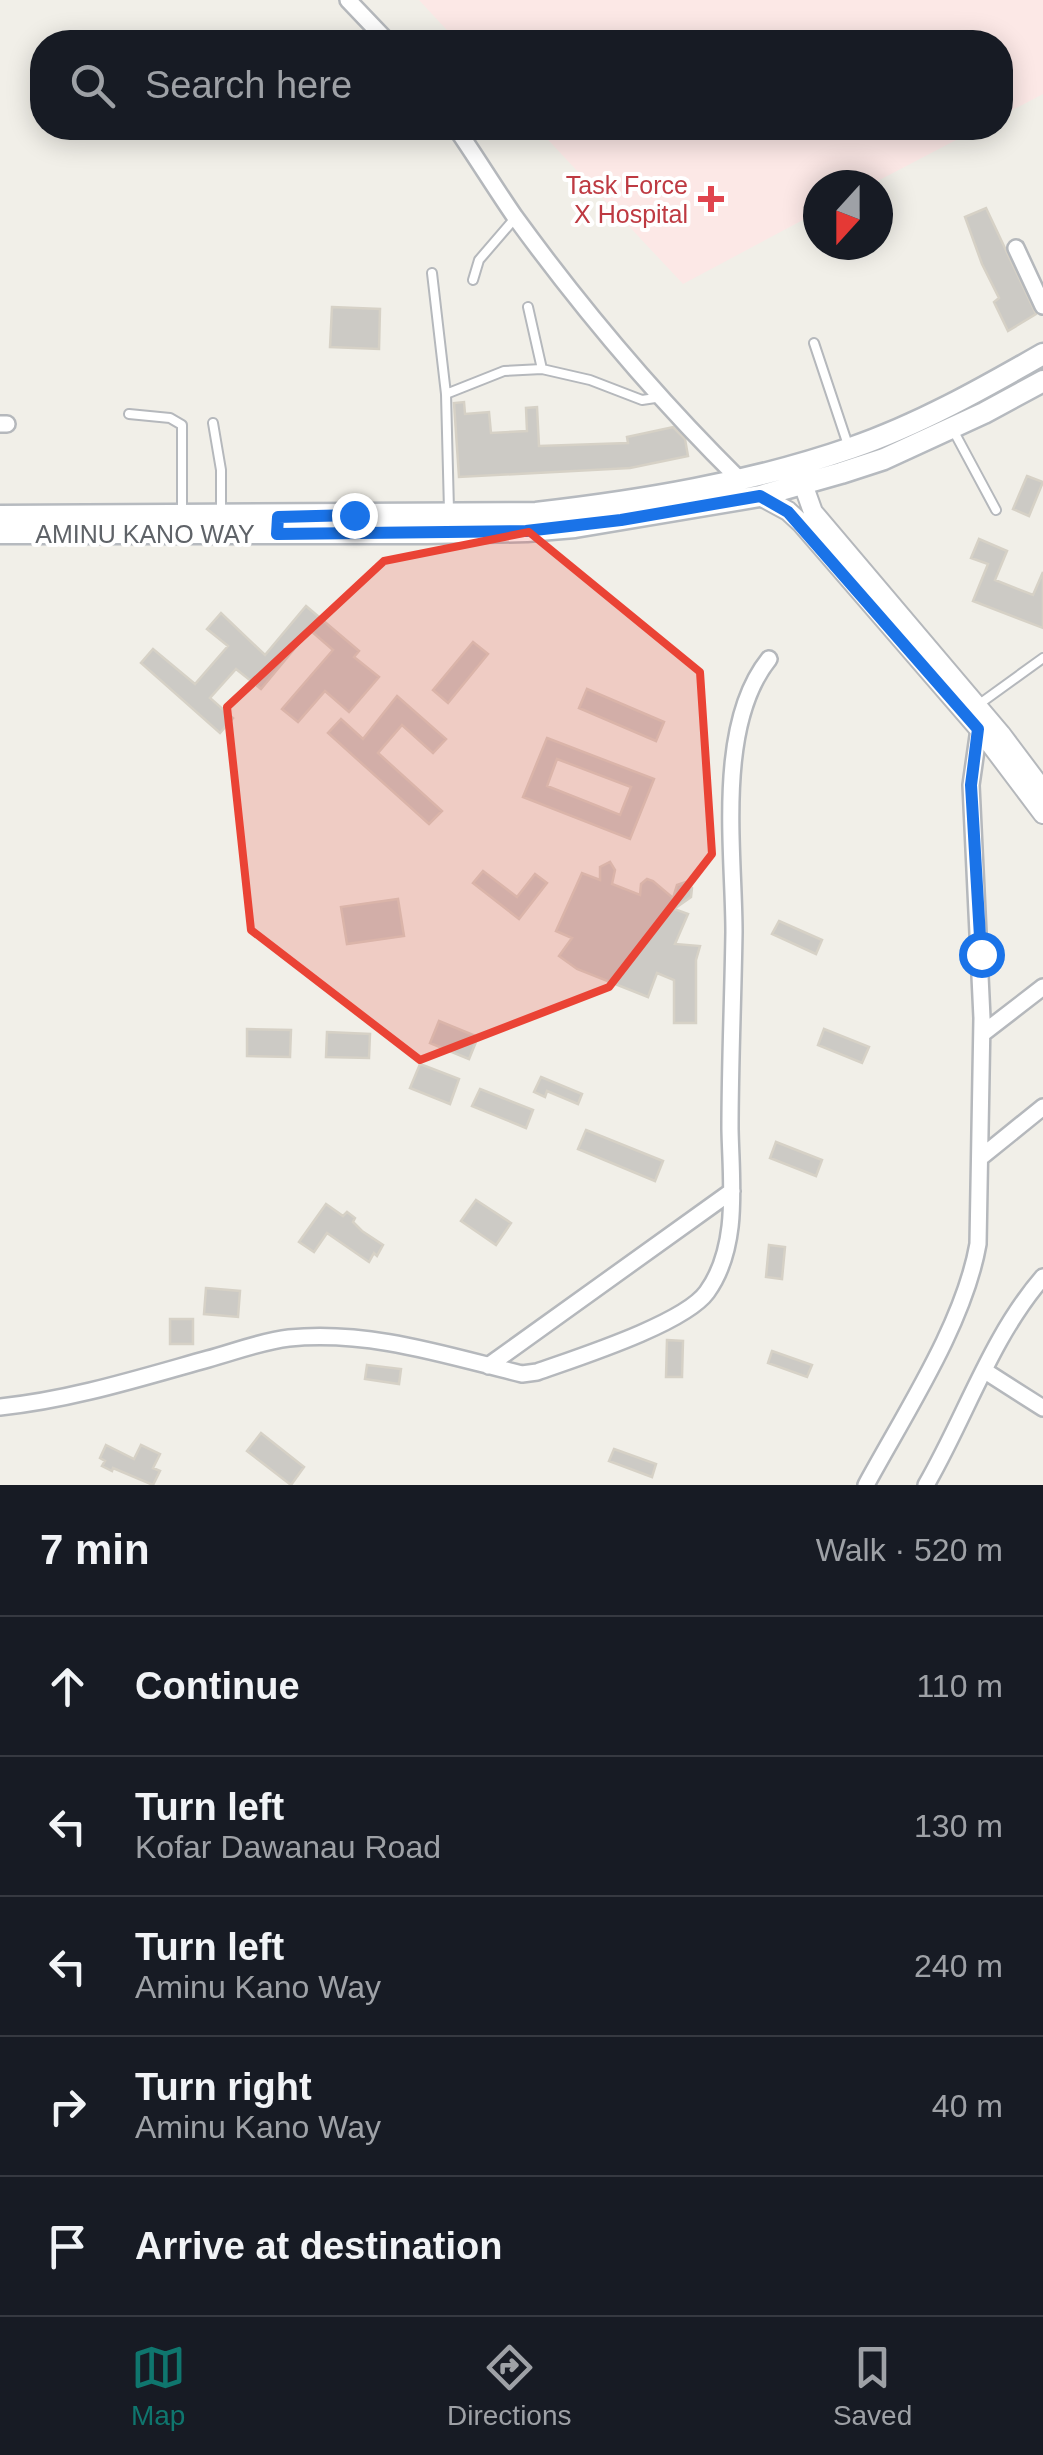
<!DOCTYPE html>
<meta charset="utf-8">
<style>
:root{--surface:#171b24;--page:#20242c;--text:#f1f3f6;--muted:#9ea1a6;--line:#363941;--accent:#0f766e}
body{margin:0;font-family:Helvetica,sans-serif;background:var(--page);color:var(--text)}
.compass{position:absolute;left:803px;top:170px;width:90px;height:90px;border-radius:50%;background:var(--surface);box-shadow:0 5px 25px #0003;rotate:201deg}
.stop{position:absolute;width:30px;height:30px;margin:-22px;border:8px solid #1a73e8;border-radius:50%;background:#fff}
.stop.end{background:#1a73e8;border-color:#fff;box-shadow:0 2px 10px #0008}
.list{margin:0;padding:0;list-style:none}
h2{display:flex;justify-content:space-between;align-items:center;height:130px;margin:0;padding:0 40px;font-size:42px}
h2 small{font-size:32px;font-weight:400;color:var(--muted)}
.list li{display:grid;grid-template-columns:65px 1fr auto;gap:30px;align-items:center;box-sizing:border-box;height:140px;padding:0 40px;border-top:2px solid var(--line)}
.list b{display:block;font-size:38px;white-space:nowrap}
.list p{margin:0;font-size:32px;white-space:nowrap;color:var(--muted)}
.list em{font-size:32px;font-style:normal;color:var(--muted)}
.icon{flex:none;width:55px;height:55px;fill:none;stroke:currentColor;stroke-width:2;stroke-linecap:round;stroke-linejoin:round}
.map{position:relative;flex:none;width:1043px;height:1485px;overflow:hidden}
.search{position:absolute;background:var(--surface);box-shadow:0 5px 25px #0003;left:30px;right:30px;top:30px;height:110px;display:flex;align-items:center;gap:25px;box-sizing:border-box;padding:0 35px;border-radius:40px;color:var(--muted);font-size:38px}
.sheet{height:830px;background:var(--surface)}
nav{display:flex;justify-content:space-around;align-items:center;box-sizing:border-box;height:140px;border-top:2px solid var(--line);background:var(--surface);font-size:28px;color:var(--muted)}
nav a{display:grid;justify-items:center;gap:5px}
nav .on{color:var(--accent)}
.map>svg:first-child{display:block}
</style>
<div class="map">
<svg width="1043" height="1485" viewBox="0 0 1043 1485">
<rect width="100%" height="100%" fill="#f1efe8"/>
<!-- medical -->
<path fill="#fce8e6" d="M419 0H1043V94L1001 116 1000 42H458Z
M537 128H979L870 185H818V212L683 284Z"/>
<!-- building -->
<path fill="#cccac5" stroke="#d6d1c6" stroke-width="2.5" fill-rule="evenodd" d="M986 208 1036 314 1008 331 994 302 999 298 982 264 965 217Z
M332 307 380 309 379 349 330 347Z
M464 402 465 414 489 412 491 433 527 431 526 408 537 407 539 446 628 443 627 437 673 427 685 439 688 456 630 468 459 477 454 403Z
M1027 476 1043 482 1029 516 1013 509Z
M979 539 1007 551 995 580 1033 595 1043 572V628L973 601 988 564 971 558Z
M306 606 359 651 354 657 379 677 349 712 325 691 298 722 282 709 333 650 310 630 261 689 236 669 210 698 233 718 220 733 141 663 153 649 195 684 228 646 207 629 221 613 265 655Z
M473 642 488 654 448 703 433 690Z
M587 689 664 722 656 741 579 708Z
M397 696 446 739 433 753 402 725 378 753 442 811 429 824 328 733 341 719 363 739Z
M547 738 654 779 630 839 523 797ZM557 759 631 787 620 815 547 786Z
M610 862 615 870 612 884 640 895 641 884 647 879 653 881 673 898 677 885 686 882 692 888 691 897 674 909 688 914 675 944 700 946 696 960V1023H674V980L657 973 648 997 577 969 559 956 572 938 556 931 582 873 600 880V867Z
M483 871 517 897 535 874 547 883 519 919 473 883Z
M398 899 404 936 347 944 341 907Z
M779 921 822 940 816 954 772 934Z
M439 1021 478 1037 469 1059 430 1043Z
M247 1029 291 1030 290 1057 247 1056Z
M824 1029 869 1047 862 1063 818 1045Z
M327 1032 370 1034 369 1058 326 1057Z
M420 1064 459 1079 450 1104 410 1088Z
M541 1077 582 1094 578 1104 547 1091 545 1097 534 1092Z
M480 1089 533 1110 526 1128 472 1106Z
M586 1130 663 1161 655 1181 578 1149Z
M776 1142 822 1160 816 1176 770 1158Z
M476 1200 511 1223 496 1245 461 1221Z
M326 1204 343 1216 347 1212 355 1218 353 1222 362 1231 383 1245 377 1256 374 1253 369 1262 327 1233 314 1252 299 1242Z
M769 1245 785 1247 782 1279 766 1277Z
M206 1288 240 1291 238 1317 204 1314Z
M170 1319H193V1344H170Z
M667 1340 683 1341 682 1377H666Z
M772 1351 812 1365 807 1377 768 1363Z
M367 1365 401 1369 399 1384 365 1379Z
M261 1433 304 1467 291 1485 247 1451Z
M106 1445 134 1459 141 1445 160 1454 153 1468 160 1471 153 1485 113 1468 112 1471 102 1466 105 1461 100 1458Z
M614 1449 656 1464 652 1477 609 1461Z"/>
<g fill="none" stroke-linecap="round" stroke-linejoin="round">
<!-- service casing -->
<g stroke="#b5b8bc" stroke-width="12">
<path id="service" d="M432 273 446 394 449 510
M473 280 479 260 516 217
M528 307 542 369 590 380 642 400 662 397
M814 343 849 448
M446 394 504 371 542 369
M129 414 170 418 182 425V511
M213 423 221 470V512
M952 428 996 510
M978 705 1043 658"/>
</g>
<!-- minor casing -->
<g stroke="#b5b8bc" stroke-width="20">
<path id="minor" d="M348 0 388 42
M456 128C476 157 495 188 515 217 582 309 658 399 739 479
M1016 248 1043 306
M0 424H7
M982 1034 1043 987
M980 1158 1043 1107
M488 1366 732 1191
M985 1371 1043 1408
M0 1407C70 1400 140 1378 208 1359 234 1352 262 1341 289 1338 369 1330 445 1355 522 1374L537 1372C576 1358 684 1324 707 1292 740 1246 731 1182 730 1129 730 1064 733 998 734 932 734 852 715 726 769 659
M866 1485C905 1413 964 1324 978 1244L982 1018 971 785 979 729
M926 1485C966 1416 991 1337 1043 1277"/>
</g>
<!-- tertiary casing -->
<g stroke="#b5b8bc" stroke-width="22">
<path id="tertiary" d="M803 484 813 512 1001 734 1043 790
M760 496 788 511 802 524 979 729 1043 814"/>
</g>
<!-- secondary casing -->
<g stroke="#b6babf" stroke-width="25">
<path id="secondary" d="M0 516 536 513C641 501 750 483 851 448 918 425 982 389 1043 354
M0 533H427L527 531 575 527 760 496 841 473 884 459 984 413 1043 381"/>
</g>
<!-- service -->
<use href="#service" stroke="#fff" stroke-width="8"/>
<!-- minor -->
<use href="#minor" stroke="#fff" stroke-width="15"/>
<!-- tertiary -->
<use href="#tertiary" stroke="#fff" stroke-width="18"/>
<!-- secondary -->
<use href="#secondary" stroke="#fff" stroke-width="20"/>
</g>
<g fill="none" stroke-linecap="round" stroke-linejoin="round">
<!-- route -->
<path stroke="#1a73e8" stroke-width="12" d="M354 515 278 517 277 534 526 531 621 520 760 496 788 512 978 729 971 785 981 954"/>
</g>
<!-- marked area -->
<path fill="#ea4335" fill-opacity="0.2" stroke="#ea4335" stroke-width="8" stroke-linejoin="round" d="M529 532 700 672 712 854 609 987 420 1060 251 930 227 707 384 561Z"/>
<!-- markers -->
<path fill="#e0444e" stroke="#fff" stroke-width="4" d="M706 184h10v10h10v10h-10v10h-10v-10h-10v-10h10z"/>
<g text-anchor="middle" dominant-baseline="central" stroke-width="8" stroke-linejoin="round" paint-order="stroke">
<!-- health labels -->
<g font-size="25" fill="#be3a42" stroke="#fff" text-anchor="end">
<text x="688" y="185">Task Force<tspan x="688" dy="29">X Hospital</tspan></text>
</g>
<!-- street labels -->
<g font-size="25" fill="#5f6368" stroke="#fff">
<text x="145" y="534">AMINU KANO WAY</text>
</g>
</g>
</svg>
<svg class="compass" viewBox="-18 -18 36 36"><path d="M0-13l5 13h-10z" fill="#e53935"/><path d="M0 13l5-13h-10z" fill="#9ea1a6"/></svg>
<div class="stop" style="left:981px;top:954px"></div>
<div class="stop end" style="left:354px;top:515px"></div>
<div class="search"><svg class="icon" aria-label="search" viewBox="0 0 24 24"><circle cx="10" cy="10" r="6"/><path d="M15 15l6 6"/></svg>Search here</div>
</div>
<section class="sheet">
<h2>7 min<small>Walk · 520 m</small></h2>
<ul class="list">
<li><svg class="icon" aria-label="ahead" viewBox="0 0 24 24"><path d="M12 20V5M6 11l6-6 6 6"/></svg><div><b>Continue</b></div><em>110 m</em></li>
<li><svg class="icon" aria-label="left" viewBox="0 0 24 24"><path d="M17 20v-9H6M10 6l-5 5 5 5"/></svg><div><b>Turn left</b><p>Kofar Dawanau Road</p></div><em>130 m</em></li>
<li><svg class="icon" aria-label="left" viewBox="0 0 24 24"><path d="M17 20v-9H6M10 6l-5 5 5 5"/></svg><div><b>Turn left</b><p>Aminu Kano Way</p></div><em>240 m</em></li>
<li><svg class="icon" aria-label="right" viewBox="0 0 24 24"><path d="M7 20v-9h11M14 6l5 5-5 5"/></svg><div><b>Turn right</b><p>Aminu Kano Way</p></div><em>40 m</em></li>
<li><svg class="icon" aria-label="arrive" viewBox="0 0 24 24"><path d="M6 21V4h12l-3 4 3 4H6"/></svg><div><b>Arrive at destination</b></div></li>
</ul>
</section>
<nav>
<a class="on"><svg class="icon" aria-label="map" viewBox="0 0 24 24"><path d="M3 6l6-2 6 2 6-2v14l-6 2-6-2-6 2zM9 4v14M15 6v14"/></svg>Map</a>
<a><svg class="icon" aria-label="directions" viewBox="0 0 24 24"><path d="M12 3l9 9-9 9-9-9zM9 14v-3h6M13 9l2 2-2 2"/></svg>Directions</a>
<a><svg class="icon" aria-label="saved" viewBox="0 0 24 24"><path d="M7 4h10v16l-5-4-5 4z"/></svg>Saved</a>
</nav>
